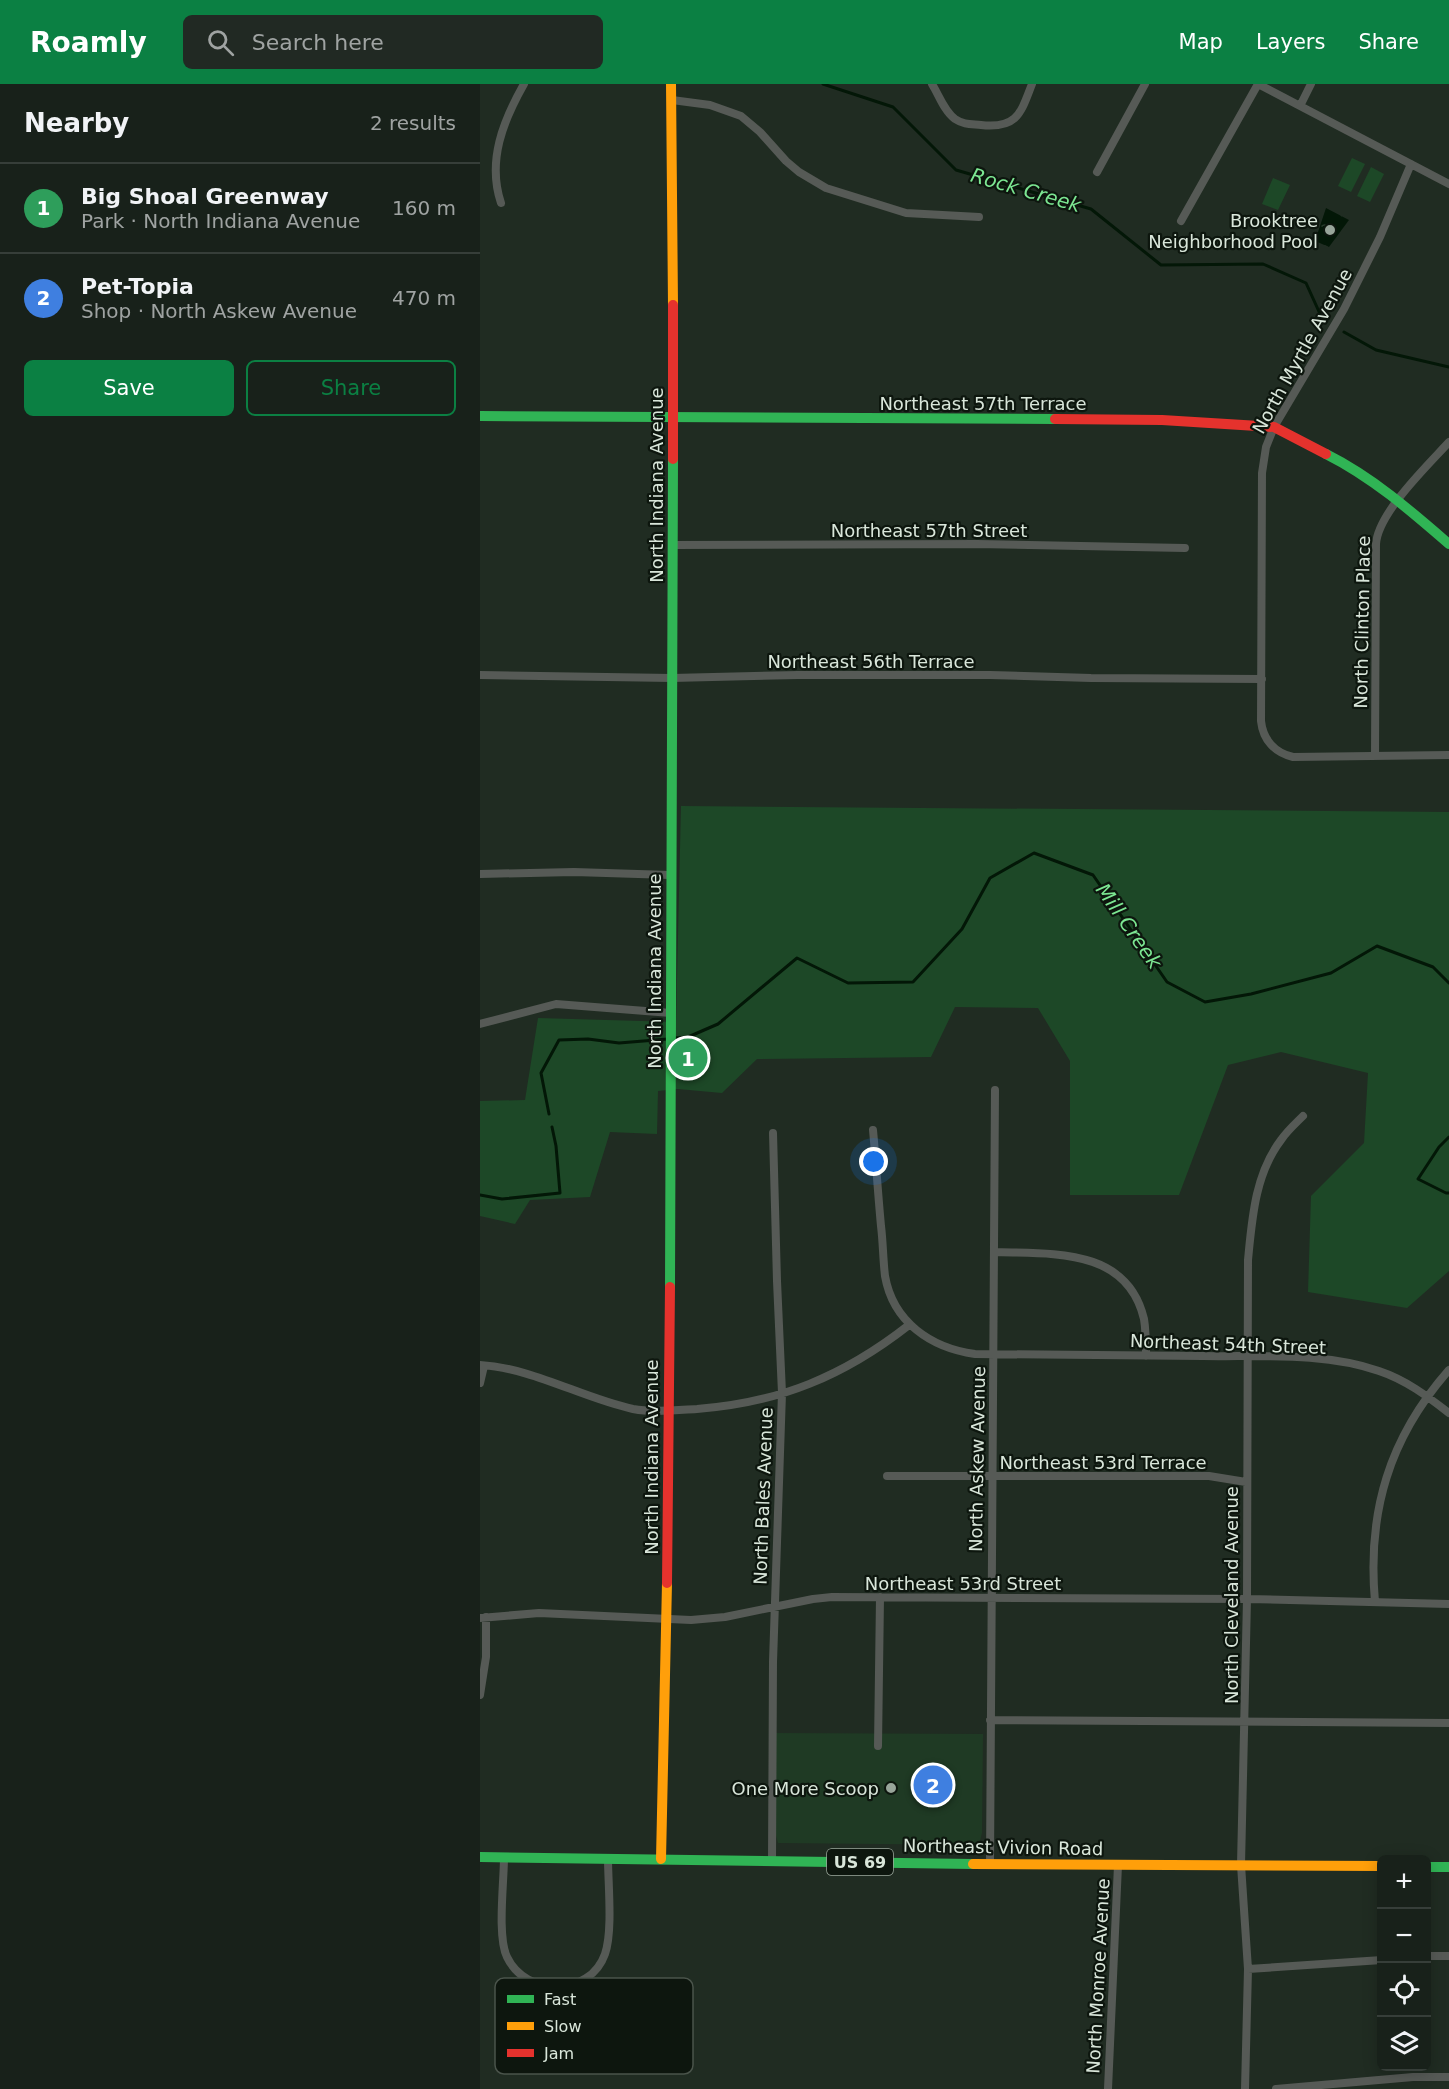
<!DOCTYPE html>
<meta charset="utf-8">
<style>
:root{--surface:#18211a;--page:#212923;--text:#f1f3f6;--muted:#9fa3a2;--line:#363e39;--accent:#0b8043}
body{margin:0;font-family:"DejaVu Sans",sans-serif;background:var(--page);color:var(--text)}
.controls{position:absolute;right:18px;bottom:18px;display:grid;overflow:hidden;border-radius:9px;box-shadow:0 3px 15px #0003}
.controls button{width:54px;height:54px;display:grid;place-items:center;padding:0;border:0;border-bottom:2px solid var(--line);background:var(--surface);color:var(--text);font:30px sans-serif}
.you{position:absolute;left:394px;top:1078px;width:21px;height:21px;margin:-15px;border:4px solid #fff;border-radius:50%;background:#1a73e8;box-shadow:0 0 0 9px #1a73e833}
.badge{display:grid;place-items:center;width:39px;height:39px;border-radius:50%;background:var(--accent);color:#fff;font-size:20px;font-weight:700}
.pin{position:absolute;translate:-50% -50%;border:3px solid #fff;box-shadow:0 2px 6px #0006}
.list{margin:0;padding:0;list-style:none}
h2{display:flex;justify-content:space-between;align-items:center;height:78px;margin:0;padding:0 24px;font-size:26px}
h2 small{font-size:20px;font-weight:400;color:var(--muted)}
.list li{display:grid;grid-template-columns:39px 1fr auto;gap:18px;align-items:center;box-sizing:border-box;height:90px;padding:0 24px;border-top:2px solid var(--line)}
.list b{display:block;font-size:22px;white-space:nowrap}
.list p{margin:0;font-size:20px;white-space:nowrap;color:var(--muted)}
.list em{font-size:20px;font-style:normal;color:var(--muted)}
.actions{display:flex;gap:12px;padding:18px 24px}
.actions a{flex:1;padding:14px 0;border:2px solid var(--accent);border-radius:9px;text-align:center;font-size:21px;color:var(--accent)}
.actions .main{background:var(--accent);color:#fff}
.icon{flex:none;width:33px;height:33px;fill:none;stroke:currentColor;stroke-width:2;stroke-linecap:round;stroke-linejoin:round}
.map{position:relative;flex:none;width:969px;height:2005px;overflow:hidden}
header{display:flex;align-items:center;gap:36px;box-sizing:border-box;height:84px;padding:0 30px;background:var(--accent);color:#fff}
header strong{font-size:28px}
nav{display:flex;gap:33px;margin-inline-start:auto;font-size:21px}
.search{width:420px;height:54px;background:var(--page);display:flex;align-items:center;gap:15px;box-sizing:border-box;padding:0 21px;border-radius:9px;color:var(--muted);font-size:22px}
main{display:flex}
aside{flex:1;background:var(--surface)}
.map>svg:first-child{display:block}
</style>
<header>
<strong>Roamly</strong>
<div class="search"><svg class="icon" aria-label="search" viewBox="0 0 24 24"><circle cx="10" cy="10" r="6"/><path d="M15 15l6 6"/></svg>Search here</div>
<nav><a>Map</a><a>Layers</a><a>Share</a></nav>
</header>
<main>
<aside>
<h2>Nearby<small>2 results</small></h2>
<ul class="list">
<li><span class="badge" style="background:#2e9e5b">1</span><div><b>Big Shoal Greenway</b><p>Park · North Indiana Avenue</p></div><em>160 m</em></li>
<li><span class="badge" style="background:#3f7fe0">2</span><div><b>Pet-Topia</b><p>Shop · North Askew Avenue</p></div><em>470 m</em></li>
</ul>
<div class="actions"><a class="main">Save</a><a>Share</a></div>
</aside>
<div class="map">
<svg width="969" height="2005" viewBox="0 0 969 2005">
<defs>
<pattern id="water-ripples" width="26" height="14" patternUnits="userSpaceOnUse" patternTransform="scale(1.5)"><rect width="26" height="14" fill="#031707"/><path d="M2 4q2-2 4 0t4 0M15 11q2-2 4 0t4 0" fill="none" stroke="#27392b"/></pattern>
</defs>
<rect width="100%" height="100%" fill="#202c22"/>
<!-- built -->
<path fill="#1f3a24" d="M296 1649 503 1650 502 1749 499 1761 298 1759 295 1748Z"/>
<!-- park -->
<path fill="#1d4827" d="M872 74 885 80 871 108 858 102Z
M891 83 904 90 890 118 877 112Z
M793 94 810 101 798 126 782 120Z
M201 722 969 728V1187L927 1224 828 1208 831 1112 884 1059 888 989 801 968 748 981 699 1111H590V977L558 924 475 923 451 973 277 975 242 1009 198 1005 178 1007 177 1050 130 1048 110 1113 50 1116 35 1140 0 1132V1017L45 1016 58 934 196 938Z"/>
<!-- water -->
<path fill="url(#water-ripples)" d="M846 124 869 136 849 163 835 157Z"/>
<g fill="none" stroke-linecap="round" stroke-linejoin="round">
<!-- stream -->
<path stroke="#031707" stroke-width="3" d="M343 0 413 23 476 86 611 125 681 181 783 180 826 199 841 232
M864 248 896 266 969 283
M195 954 208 953 238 940 317 874 368 899 433 898 482 845 510 794 554 769 613 791 687 898 725 918 771 910 851 889 897 862 953 883 969 899
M69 1030 61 989 79 956 108 955 139 959 188 955
M969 1053 959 1063 938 1095 966 1109H969
M0 1111 22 1115 80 1109 76 1062 72 1043"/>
<!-- street -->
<path stroke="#565a56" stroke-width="8" d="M452 0C459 11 464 27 475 35 484 41 491 40 501 41 538 45 541 28 552 0
M778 0 969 100
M192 16 230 21 261 32 280 48 306 77 319 88 346 104 426 129 499 133
M820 22 831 0
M931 80 900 153 864 225 794 343 786 363 782 389 781 637C783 656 795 669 813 673L969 671
M617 88 665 0
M21 119C7 77 23 37 44 0
M701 137 778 0
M192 461 497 460 705 464
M0 591 192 594 318 591H510L611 594 782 595
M895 672 896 460C898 429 947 382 969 358
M0 790 94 788 190 791
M0 940 76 920 191 929
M393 1046C396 1078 398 1110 401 1142 403 1158 403 1175 405 1192 413 1238 451 1264 495 1270 571 1271 647 1272 723 1272 781 1273 844 1268 899 1287 926 1296 947 1312 969 1329
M514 1168C571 1170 647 1163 664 1235 666 1247 666 1260 666 1272
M0 1281C53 1284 102 1314 153 1325 174 1329 196 1326 217 1325 299 1319 364 1292 429 1241
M0 1299 4 1282
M407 1392H729L766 1398
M895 1518C887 1428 909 1354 969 1286
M0 1534 59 1529 211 1536 245 1533 333 1515 352 1513 767 1515 969 1520
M0 1611 6 1573V1533
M510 1636 969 1639
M398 1662 400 1513
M24 1773C24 1799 17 1852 27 1873 46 1913 110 1913 125 1870 133 1847 128 1800 128 1774
M292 1777 293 1578 302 1309 297 1197 293 1049
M510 1780 515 1006
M946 1872H969
M768 1885 902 1876
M628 2005 638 1781
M765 2005 768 1885 761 1781 767 1515 768 1176C772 1135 775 1090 801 1056 807 1047 815 1040 823 1032
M796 2005 933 1993H969"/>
<!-- fast -->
<path stroke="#30b455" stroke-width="10" d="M0 332 575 335
M846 370C892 393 931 427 969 460
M190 1203 193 375
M0 1773 493 1780
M946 1783H969"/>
<!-- slow -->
<path stroke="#ff9f0a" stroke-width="10" d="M191 0 193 221
M181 1775 187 1499
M493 1780 902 1782"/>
<!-- jam -->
<path stroke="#e5322d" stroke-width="10" d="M193 221V375
M575 335 682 336 794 343 846 370
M187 1499 190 1203"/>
</g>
<!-- markers -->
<g fill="#98a59a" stroke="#0d160e" stroke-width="2">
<circle cx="850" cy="146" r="6"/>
<circle cx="411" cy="1704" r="6"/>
</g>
<g text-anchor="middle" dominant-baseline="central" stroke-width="4.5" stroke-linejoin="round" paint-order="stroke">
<!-- shield labels -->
<rect fill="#0d160e" stroke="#9ca89d" stroke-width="1.5" x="347" y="1765" width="66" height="26" rx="4.5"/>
<g font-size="16" font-weight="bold" fill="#d9e6da">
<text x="380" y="1778">US 69</text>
</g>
<!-- poi labels -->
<g font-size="18" fill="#d9e6da" stroke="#0d160e" text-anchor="end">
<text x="838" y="136">Brooktree<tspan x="838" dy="21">Neighborhood Pool</tspan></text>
<text x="399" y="1704">One More Scoop</text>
</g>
<!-- street labels -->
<g font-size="18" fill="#d9e6da" stroke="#0d160e">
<text transform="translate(822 267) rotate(-61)">North Myrtle Avenue</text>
<text x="503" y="319">Northeast 57th Terrace</text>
<text transform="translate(176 401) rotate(-90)">North Indiana Avenue</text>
<text x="449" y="446">Northeast 57th Street</text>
<text transform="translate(882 538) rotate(-89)">North Clinton Place</text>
<text x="391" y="577">Northeast 56th Terrace</text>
<text transform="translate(174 887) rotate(-90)">North Indiana Avenue</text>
<text transform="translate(748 1260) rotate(2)">Northeast 54th Street</text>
<text transform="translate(171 1373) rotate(-90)">North Indiana Avenue</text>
<text transform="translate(497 1375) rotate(-89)">North Askew Avenue</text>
<text x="623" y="1378">Northeast 53rd Terrace</text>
<text transform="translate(283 1412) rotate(-88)">North Bales Avenue</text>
<text x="483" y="1499">Northeast 53rd Street</text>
<text transform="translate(751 1511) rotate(-90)">North Cleveland Avenue</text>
<text transform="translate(523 1763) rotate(1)">Northeast Vivion Road</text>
<text transform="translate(618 1892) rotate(-87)">North Monroe Avenue</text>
</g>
<!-- water labels -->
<g font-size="20" font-style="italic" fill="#7ce792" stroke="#0d160e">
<text transform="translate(546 106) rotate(16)">Rock Creek</text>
<text transform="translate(649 842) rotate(55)">Mill Creek</text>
</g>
</g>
<!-- legend -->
<rect x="15" y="1894" width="198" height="96" rx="9" fill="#0d160e" stroke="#4a544b" stroke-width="1.5"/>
<rect x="27" y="1911" width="27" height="8" fill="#30b455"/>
<rect x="27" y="1938" width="27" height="8" fill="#ff9f0a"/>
<rect x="27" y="1965" width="27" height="8" fill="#e5322d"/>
<g font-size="16" fill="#d9e6da">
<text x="64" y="1921">Fast</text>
<text x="64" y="1948">Slow</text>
<text x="64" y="1975">Jam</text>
</g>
</svg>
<div class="controls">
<button>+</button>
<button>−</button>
<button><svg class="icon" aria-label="locate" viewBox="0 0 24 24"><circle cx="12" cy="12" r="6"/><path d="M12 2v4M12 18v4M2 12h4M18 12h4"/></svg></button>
<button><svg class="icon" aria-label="layers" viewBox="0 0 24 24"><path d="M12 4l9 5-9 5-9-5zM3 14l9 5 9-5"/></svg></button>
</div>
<div class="you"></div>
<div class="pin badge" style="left:208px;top:974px;background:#2e9e5b">1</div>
<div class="pin badge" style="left:453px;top:1701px;background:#3f7fe0">2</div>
</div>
</main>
